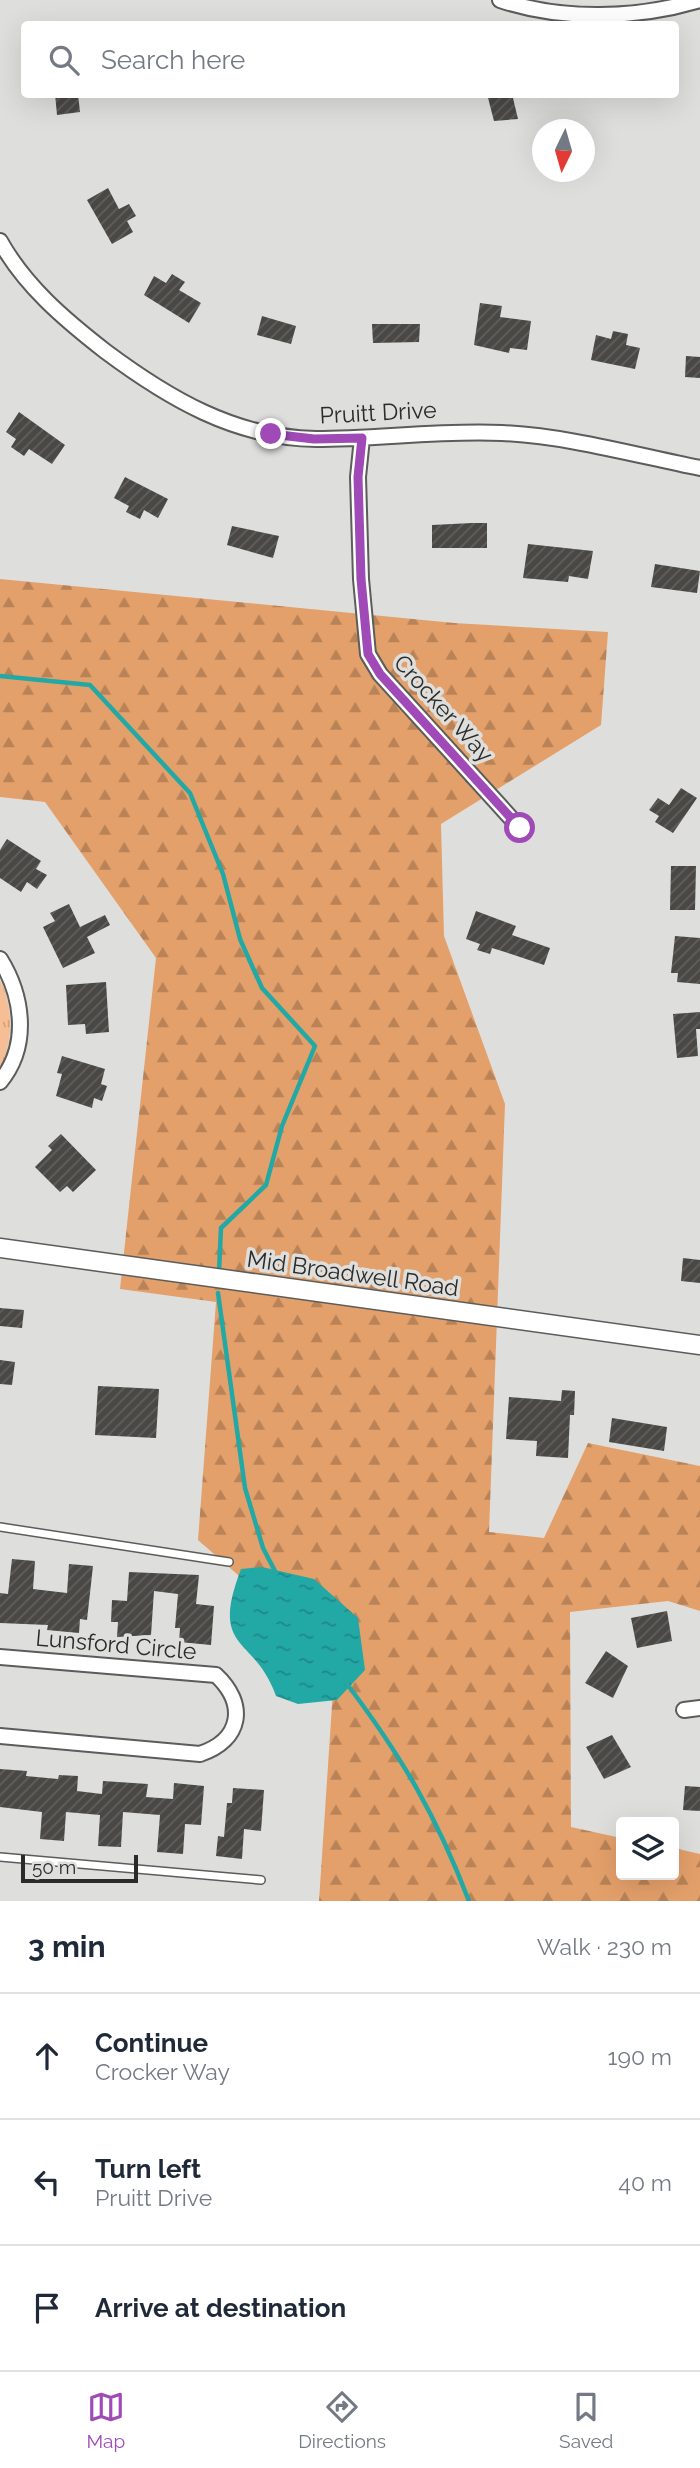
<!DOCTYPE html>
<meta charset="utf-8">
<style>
:root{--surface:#fff;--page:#f2f2f3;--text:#1f2937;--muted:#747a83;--line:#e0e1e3;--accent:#9f4ab7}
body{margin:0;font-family:Raleway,sans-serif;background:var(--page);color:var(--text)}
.controls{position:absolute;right:21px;bottom:21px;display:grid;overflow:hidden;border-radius:7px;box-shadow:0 7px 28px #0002}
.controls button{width:63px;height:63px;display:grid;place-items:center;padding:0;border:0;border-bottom:2px solid var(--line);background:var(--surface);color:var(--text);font:35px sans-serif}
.compass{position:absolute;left:532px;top:119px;width:63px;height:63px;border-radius:50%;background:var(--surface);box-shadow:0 7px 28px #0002;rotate:185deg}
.scale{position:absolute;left:21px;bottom:18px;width:117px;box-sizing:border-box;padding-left:7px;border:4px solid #2b2b2a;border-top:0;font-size:19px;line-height:24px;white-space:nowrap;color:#2b2b2a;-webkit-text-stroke:5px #dedfdc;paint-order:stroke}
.stop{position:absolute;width:21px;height:21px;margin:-16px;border:5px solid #9f4ab7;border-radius:50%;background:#fff}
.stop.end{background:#9f4ab7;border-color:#fff;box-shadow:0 2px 7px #0008}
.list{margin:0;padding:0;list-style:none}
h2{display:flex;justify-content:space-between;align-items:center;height:91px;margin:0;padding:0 28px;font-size:30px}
h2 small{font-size:23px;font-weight:400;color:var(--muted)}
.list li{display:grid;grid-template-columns:46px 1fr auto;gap:21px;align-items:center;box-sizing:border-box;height:126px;padding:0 28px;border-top:2px solid var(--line)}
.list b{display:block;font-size:26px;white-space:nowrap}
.list p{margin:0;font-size:23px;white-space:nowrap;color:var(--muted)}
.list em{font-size:23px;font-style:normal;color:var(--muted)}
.icon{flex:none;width:38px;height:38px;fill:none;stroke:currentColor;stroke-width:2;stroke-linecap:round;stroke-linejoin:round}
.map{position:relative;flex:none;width:700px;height:1901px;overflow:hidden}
.search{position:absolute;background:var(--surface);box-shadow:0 7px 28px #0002;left:21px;right:21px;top:21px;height:77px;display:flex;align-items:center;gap:18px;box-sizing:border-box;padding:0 24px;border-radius:7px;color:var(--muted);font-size:26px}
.sheet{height:469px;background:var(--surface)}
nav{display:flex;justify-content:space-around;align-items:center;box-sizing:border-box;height:98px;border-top:2px solid var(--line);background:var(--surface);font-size:19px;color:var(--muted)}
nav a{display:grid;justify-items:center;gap:4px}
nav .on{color:var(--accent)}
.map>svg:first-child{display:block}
</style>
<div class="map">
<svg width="700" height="1901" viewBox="0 0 700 1901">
<defs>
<pattern id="grass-tufts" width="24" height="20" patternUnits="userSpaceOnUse" patternTransform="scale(1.75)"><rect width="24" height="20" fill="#f5be94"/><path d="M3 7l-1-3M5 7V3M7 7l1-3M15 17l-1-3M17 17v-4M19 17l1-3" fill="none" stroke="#d2a380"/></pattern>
<pattern id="forest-firs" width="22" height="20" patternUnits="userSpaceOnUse" patternTransform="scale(1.75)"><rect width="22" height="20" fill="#e4a06a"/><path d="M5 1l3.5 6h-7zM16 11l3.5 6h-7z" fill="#b98357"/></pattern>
<pattern id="water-ripples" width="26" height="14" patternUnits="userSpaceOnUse" patternTransform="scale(1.75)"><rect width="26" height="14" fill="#22a8a5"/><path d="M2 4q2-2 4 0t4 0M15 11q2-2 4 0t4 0" fill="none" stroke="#1e8987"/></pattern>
<pattern id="building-hatch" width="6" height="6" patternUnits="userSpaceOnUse" patternTransform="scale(1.75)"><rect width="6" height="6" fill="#494845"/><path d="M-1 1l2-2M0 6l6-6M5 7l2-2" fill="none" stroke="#61605d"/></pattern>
</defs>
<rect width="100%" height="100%" fill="#dedfdc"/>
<!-- grass -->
<path fill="url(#grass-tufts)" d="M0 980C14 1008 13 1042 0 1069Z"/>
<!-- forest -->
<path fill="url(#forest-firs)" d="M0 579 454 623 608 632 601 725 441 824 444 936 505 1104 489 1532 544 1538 588 1443 700 1466V1611L668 1601 570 1612 571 1827 621 1838V1875H674V1848L700 1854V1901H319L335 1660 198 1540 216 1302 120 1289 156 958 45 802 0 797Z"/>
<!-- water -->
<path fill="url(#water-ripples)" d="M262 1567 314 1579 358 1618 365 1670 337 1700 298 1704 276 1696C254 1634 209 1653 241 1569Z"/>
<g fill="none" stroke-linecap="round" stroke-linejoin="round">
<!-- stream -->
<path stroke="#22a8a5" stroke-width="4.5" d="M0 676 90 685 190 793 223 874 240 939 262 988 315 1046 282 1126 266 1185 221 1228 219 1272
M218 1293 245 1488 263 1548 276 1573
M347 1684C402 1757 436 1815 469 1901"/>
</g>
<!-- building -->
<path fill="url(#building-hatch)" d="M55 94H78L80 112 57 115Z
M487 94H512L518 119 494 121Z
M108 188 119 209 129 204 136 216 127 221 133 232 112 244 87 200Z
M172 274 185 282 179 290 201 303 189 323 144 295 154 276 166 283Z
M480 303 502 306 500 317 531 321 527 350 510 348 509 353 474 345Z
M262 316 296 326 291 344 257 335Z
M372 324H420L419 342 373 343Z
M613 331 628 334 626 345 640 348 635 369 591 360 596 335 611 339Z
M686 356 700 357V378L685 377Z
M19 412 65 445 52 464 29 449 24 456 11 447 16 439 6 432Z
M125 477 168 499 158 518 144 510 140 519 126 512 129 506 114 498Z
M472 523H487V548H432V525Z
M232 526 279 536 273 558 227 545Z
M528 544 593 551 588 579 569 576 568 582 523 578Z
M655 564 700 571 697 593 651 587Z
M681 788 697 798 673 833 655 822 659 816 649 810 658 798 669 805Z
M7 839 41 861 36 869 47 875 37 889 27 882 21 892 0 878V850Z
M671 866H696L695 910H670Z
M69 904 80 927 105 915 110 925 87 937 95 953 63 968 43 927 55 921 50 913Z
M476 911 516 926 512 935 550 948 544 965 505 952 492 948 490 954 477 950 480 944 466 939Z
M675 936 700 938V984L677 982 678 973H671Z
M106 982 109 1032 86 1034 85 1024 68 1025 66 985Z
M700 1012V1029H696L698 1056 677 1058 673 1014Z
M62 1056 105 1069 101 1084 107 1086 102 1101 94 1098 92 1108 56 1096 62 1074 57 1073Z
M61 1134 96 1170 73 1192 67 1186 60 1192 35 1167 52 1150 48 1146Z
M683 1258 700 1260V1283L681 1281Z
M0 1308 24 1310 22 1328 0 1326Z
M0 1360 15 1362 12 1385 0 1384Z
M98 1386 159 1389 156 1438 95 1435Z
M562 1390 575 1391 574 1415H570L568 1458 536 1456 537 1441 506 1439 509 1397 561 1401Z
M612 1418 667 1427 664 1451 609 1442Z
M12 1559 35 1561 33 1589 67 1593 69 1564 93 1566 87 1620 80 1619 79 1633 47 1630 48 1625 0 1623V1593L8 1594Z
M129 1572 199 1575 196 1604 214 1606 211 1645 179 1642 180 1628H175L178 1594 154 1591 151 1635 117 1637 118 1622H111L112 1600 127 1601Z
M667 1611 672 1641 637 1648 631 1618Z
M606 1651 628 1666 613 1698 585 1683Z
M612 1735 631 1767 604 1779 586 1747Z
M0 1769 27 1771 26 1776 58 1779 59 1775 78 1776 77 1791 102 1794 103 1781 148 1784 146 1797 173 1799 174 1783 204 1786 201 1825 185 1824 183 1854 157 1852 160 1815 123 1812 121 1847 98 1846 100 1815 66 1812 64 1841 40 1839 42 1812 0 1807Z
M685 1786 700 1787V1811L683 1810Z
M233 1788 264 1790 261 1831 244 1829 242 1859 216 1856 218 1836 224 1837 227 1803H232Z"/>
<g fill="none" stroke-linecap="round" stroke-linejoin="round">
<!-- service casing -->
<g stroke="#5b5d5a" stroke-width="10">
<path id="service" d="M0 1527 229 1562
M0 1857 261 1880"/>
</g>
<!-- minor casing -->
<g stroke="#5b5d5a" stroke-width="18">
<path id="minor" d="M500 0C562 21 637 19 700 0
M0 241C25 286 64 319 105 351 168 398 235 438 316 439 378 439 440 430 502 433 568 436 635 455 700 468
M362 438 358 477 361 579 368 654 380 674 520 828
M0 959C23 996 30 1046 0 1082
M0 1657 216 1675C247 1704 242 1740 200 1754L0 1736
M684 1710 700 1708"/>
</g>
<!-- tertiary casing -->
<g stroke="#5b5d5a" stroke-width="21">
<path id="tertiary" d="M0 1248 700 1345"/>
</g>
<!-- service -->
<use href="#service" stroke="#fff" stroke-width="7"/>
<!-- minor -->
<use href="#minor" stroke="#fff" stroke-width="14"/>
<!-- tertiary -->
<use href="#tertiary" stroke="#fff" stroke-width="18"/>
</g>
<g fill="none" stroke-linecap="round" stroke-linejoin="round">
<!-- route -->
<path stroke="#9f4ab7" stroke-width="9" d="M271 434 314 439 362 438 358 477 361 579 368 654 380 674 520 828"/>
</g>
<g text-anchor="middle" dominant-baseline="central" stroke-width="7" stroke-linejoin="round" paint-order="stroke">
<!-- street labels -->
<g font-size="23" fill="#2b2b2a" stroke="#dedfdc">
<text transform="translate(378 412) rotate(-3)">Pruitt Drive</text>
<text transform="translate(444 708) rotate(48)">Crocker Way</text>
<text transform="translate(353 1273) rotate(8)">Mid Broadwell Road</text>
<text transform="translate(116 1644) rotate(5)">Lunsford Circle</text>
</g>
</g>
</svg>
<div class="controls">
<button><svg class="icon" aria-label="layers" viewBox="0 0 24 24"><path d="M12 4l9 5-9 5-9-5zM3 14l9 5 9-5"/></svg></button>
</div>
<svg class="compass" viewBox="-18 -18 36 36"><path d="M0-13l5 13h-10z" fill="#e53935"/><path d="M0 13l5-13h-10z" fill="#747a83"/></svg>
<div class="scale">50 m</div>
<div class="stop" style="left:520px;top:828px"></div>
<div class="stop end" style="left:271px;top:434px"></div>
<div class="search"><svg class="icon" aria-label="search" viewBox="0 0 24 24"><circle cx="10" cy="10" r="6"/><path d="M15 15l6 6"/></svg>Search here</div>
</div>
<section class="sheet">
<h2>3 min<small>Walk · 230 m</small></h2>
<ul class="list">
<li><svg class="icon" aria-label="ahead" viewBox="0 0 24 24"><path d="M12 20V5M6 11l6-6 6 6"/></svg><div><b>Continue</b><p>Crocker Way</p></div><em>190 m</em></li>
<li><svg class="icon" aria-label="left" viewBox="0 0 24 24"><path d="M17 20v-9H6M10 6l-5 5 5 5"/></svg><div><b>Turn left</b><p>Pruitt Drive</p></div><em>40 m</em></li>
<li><svg class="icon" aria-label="arrive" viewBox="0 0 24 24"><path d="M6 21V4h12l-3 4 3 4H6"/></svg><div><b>Arrive at destination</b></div></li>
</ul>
</section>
<nav>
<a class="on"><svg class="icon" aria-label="map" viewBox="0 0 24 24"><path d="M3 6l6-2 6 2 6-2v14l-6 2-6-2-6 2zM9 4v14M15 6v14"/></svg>Map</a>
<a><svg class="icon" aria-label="directions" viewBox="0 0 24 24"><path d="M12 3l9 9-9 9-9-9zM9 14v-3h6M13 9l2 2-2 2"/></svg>Directions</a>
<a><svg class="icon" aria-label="saved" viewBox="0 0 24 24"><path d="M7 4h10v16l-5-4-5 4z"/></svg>Saved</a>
</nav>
